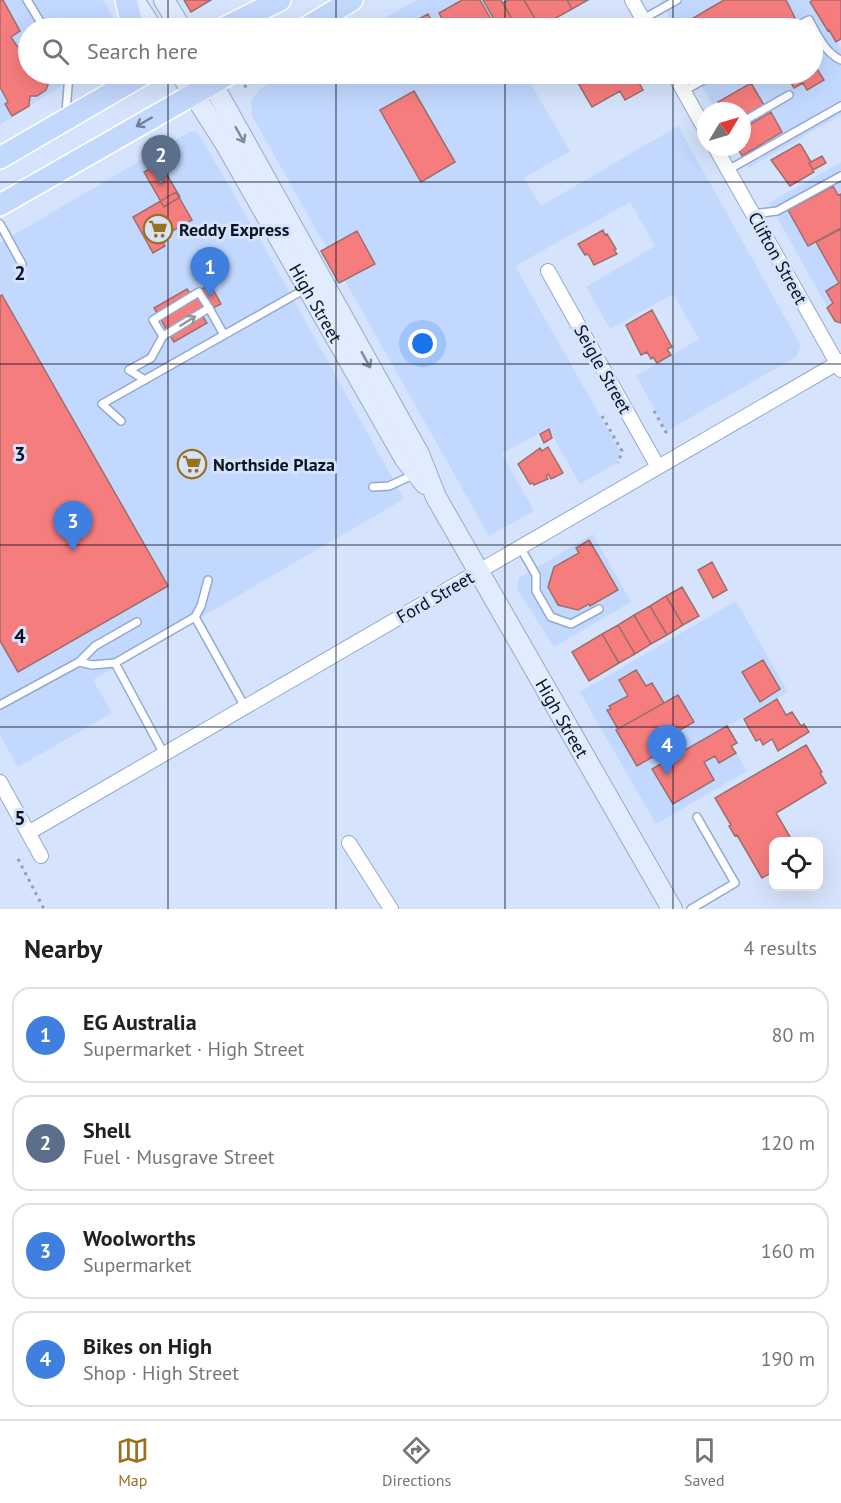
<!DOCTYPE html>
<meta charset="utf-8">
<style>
:root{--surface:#fff;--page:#f6f6f6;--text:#202124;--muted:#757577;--line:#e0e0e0;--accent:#9a721e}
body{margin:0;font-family:"PT Sans",sans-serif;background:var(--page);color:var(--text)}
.controls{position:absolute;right:18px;bottom:18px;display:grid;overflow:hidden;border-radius:12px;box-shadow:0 6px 24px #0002}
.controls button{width:54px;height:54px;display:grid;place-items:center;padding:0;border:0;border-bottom:2px solid var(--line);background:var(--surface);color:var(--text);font:30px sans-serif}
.compass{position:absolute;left:697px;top:102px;width:54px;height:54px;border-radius:50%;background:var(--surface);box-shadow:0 6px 24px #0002;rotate:52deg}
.you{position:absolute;left:423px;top:344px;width:21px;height:21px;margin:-15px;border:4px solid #fff;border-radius:50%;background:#1a73e8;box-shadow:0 0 0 9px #1a73e833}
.badge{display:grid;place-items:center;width:39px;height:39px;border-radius:50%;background:var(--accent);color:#fff;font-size:20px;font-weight:700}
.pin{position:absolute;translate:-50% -50px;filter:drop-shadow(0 2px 3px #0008)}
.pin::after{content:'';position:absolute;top:32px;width:21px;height:18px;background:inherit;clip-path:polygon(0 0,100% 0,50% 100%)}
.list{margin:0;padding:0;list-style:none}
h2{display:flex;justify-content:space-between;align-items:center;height:78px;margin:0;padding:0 24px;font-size:26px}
h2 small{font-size:20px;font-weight:400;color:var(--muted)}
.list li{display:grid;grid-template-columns:39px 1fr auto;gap:18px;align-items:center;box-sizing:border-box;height:96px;margin:0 12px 12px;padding:0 12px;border:2px solid var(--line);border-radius:18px}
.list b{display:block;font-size:22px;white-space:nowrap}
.list p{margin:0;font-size:20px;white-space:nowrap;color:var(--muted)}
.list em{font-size:20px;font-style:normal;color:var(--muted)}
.icon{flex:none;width:33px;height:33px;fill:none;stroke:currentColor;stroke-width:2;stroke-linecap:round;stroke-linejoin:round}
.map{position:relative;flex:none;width:841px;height:909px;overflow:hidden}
.search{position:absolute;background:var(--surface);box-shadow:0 6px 24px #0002;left:18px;right:18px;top:18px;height:66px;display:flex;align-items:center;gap:15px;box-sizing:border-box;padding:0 21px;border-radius:33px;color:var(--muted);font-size:22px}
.sheet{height:510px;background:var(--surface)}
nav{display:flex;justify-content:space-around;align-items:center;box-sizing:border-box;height:84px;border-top:2px solid var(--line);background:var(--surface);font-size:16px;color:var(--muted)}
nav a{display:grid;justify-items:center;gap:3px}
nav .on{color:var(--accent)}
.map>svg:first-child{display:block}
</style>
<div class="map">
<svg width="841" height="909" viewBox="0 0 841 909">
<rect width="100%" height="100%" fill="#d5e4fc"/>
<!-- built -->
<path fill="#c2d8fe" d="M0 0H103L116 23 115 28H28V74H80L0 125Z
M417 0H587L538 28H367Z
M660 0H813L841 48V115L749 168 737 147H742V111H716L695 74H812V28H669L668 27 673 23Z
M287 74H525L570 151 524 178 541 206 678 126 801 346 796 357 667 431 636 376 699 339 673 294 610 329 586 287 655 246 630 202 515 266 620 451 617 463 580 484 548 428 502 454 534 511 489 536 252 116 251 100 260 89Z
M191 131 198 133 261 241 404 499 93 680 112 713 18 767 0 735V243Z
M841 162V322L835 321 769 203Z
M593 534 631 602 554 647 517 589 519 578Z
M736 601 788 692 728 726 738 743 733 747 747 771 656 824 580 692Z"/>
<!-- building -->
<path fill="#f67d7e" stroke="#9e6e6c" stroke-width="1.5" d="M0 0H3L20 31 11 37 17 46 23 50 27 49 28 52V74H49L50 79 46 90 37 96H30L29 106 12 116 5 104 8 102 0 87Z
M184 0H211L191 12Z
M462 0H480L496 28H447L439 13Z
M483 0H501L517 28H499Z
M508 0H524L540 27 517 28 503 3Z
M524 0H567L572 9 540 27Z
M567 0H588L572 9Z
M724 0H786L795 18 777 28H676Z
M813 0H841V39L836 42 829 30 828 31 810 2Z
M428 14 436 28H402Z
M812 61 824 80 807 90 803 83 794 88 786 74H812Z
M579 74H634L643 90 625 100 620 91 592 107 574 76Z
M751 83 764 105 742 118V111H723L718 102Z
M414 91 455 162 421 182 380 110Z
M771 112 782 132 742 156 737 147H742V129Z
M799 144 801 145 811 162 809 163 814 172 790 186 771 160Z
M822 156 826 163 813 170 809 163Z
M160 163 180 197 164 207 144 172Z
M833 186 838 195 841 194V228L808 246 788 210Z
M176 192 192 220 160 238 165 246 153 253 133 217Z
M841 229V323L835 321 827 308 833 303 826 291 839 283 816 242Z
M603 230 605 235 607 234 616 249 614 250 617 254 594 265 588 254 585 255 578 244Z
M357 231 375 264 339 283 321 251Z
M210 284 221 304 211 309 199 291Z
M187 289 191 295 199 291 211 309 202 315 207 323 174 342 154 308Z
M2 295 168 586 18 672 0 641V296Z
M652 310 672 347 667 349 671 355 657 363 653 357 651 359 647 352 641 355 626 325Z
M549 429 552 438 544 443 540 434Z
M548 447 563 473 551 479 548 474 546 476 548 479 534 485 533 483 530 484 518 464 540 448 542 451Z
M589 540 618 590 590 606 589 604 578 610 558 605 548 587 554 567 579 553 576 548Z
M712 562 727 590 713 598 698 570Z
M682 587 699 616 683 625 666 596Z
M666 596 683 625 667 635 650 606Z
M650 606 667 635 651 644 634 615Z
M634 615 651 644 635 654 618 625Z
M618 625 635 654 619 663 602 634Z
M602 634 619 663 589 681 572 652Z
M763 660 780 689 760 702 742 672Z
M636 670 646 686 652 683 664 703 618 729 607 710 611 709 609 706 628 696 619 680Z
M678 695 694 722 673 734 678 742 637 766 616 730Z
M777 699 786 715 792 712 801 726 804 724 809 732 778 751 772 739 763 745 760 739 756 741 744 719Z
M727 726 737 743 731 746 736 753 719 763 715 756 704 762 714 780 673 804 652 769Z
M806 745 822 772 820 773 826 783 776 813 793 842H774V871L762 878 737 835 735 836 729 826 731 825 715 798Z"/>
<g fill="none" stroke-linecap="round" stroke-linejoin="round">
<!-- service casing -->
<g stroke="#92a9d0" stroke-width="10">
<path id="service" d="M27 0 44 28
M643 19 677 0
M793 28 809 20C817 34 825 53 841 60
M684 91 714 74
M66 112 69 74
M742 122 789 95
M728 170 841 106
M753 214 777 211 841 176
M0 224 22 264
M163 336 153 320 199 292 209 308
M129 370 151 358 163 336 209 308 224 335
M129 370 145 380
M121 421 102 404 307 288
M373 487 389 486 415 474
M520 547 536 575V591L551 617 571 624 599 609
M208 580 201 606 195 617 245 707
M79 662 92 665 115 663
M0 705 79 662 95 646 137 622
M164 754 115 663 195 617
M691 909 735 883 697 817"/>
</g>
<!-- minor casing -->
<g stroke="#92a9d0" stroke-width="16">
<path id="minor" d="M632 0 648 28
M674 74 706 131
M715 147 841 370
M548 271 658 467
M0 782 41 856
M28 833 841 361
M349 843 391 909"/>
</g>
<!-- secondary casing -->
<g stroke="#92a9d0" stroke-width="22">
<g id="secondary">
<path d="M134 0 152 28"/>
<path d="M164 0 181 28"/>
<path id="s1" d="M181 74 225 143 405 459 425 484"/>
<path id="s2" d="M207 74 419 454 436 497 672 909"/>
</g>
</g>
<!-- primary casing -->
<g stroke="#fff" stroke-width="24">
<path id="primary" d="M126 0 131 21 130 28
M224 28 280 0
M306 28 352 0
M0 158 144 74
M0 205 229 74"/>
</g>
<!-- path -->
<path stroke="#929fb4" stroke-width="3" stroke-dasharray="3 4.5" stroke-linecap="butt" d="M244 87 265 74
M654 411 667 434
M602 416 622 451 618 463
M18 859 44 909"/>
<!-- service -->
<use href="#service" stroke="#fff" stroke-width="7"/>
<!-- minor -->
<use href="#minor" stroke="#fff" stroke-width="14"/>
<!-- secondary -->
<use href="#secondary" stroke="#e1ecfe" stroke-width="20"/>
<!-- primary -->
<use href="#primary" stroke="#c3d8fd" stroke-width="21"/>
</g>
<!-- one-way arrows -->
<defs><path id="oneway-shaft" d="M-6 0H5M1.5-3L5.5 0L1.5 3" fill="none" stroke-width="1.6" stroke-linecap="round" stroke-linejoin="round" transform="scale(1.5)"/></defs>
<use stroke="#707f9a" href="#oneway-shaft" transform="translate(144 122) rotate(150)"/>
<g stroke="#818a9b">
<use href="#oneway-shaft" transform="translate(240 135) rotate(61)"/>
<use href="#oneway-shaft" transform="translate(366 360) rotate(61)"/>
</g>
<use stroke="#91959b" href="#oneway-shaft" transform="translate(188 321) rotate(-32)"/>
<!-- grid -->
<path fill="none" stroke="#0b1321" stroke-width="1.5" stroke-opacity="0.55" d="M168 0V28M336 0V28M505 0V28M673 0V28M168 74V909M336 74V909M505 74V909M673 74V909M0 182H841M0 364H841M0 545H841M0 727H841"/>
<!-- icons -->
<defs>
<g id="supermarket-ring" transform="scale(1.5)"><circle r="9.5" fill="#d5e4fc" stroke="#9a721e" stroke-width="1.5"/><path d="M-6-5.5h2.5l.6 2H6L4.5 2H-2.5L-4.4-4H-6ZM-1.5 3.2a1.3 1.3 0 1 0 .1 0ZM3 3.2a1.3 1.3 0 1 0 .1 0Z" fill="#9a721e"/></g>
</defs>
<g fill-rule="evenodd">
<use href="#supermarket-ring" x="158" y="229"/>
<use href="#supermarket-ring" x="192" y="464"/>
</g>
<g text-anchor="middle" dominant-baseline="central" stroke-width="6" stroke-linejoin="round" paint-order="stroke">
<!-- poi labels -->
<g font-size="18" font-weight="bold" fill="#0b1321" stroke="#d5e4fc" text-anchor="start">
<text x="179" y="229">Reddy Express</text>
<text x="213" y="464">Northside Plaza</text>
</g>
<!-- street labels -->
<g font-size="18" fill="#0b1321" stroke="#d5e4fc">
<text transform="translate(778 258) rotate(61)">Clifton Street</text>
<text stroke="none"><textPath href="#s1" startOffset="266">High Street</textPath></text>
<text transform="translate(603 369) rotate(61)">Seigle Street</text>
<text transform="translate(435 597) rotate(-30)">Ford Street</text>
<text stroke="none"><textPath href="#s2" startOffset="736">High Street</textPath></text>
</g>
</g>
<g font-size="20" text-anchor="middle" font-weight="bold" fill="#0b1321" stroke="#d5e4fc" stroke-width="6" stroke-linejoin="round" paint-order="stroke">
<text x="20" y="280">2</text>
<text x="20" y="461">3</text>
<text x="20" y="643">4</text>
<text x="20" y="825">5</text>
</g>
</svg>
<div class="controls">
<button><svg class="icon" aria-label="locate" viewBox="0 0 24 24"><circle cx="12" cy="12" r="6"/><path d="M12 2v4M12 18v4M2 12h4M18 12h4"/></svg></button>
</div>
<svg class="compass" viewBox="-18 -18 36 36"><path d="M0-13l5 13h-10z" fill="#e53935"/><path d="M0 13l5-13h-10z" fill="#757577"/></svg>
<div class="you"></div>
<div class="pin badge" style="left:210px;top:297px;background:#3f7fe0">1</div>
<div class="pin badge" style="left:161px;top:185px;background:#5c6f8a">2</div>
<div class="pin badge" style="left:73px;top:551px;background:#3f7fe0">3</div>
<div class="pin badge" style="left:667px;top:775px;background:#3f7fe0">4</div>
<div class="search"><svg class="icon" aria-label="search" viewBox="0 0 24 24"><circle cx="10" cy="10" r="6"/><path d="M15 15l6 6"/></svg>Search here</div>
</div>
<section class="sheet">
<h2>Nearby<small>4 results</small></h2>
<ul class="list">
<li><span class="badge" style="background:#3f7fe0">1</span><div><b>EG Australia</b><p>Supermarket · High Street</p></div><em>80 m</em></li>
<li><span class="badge" style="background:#5c6f8a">2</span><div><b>Shell</b><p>Fuel · Musgrave Street</p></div><em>120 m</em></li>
<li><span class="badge" style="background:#3f7fe0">3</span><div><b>Woolworths</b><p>Supermarket</p></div><em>160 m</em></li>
<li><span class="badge" style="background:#3f7fe0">4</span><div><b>Bikes on High</b><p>Shop · High Street</p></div><em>190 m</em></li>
</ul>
</section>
<nav>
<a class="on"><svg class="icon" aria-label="map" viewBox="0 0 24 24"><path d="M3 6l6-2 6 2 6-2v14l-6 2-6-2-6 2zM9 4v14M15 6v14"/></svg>Map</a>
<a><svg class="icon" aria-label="directions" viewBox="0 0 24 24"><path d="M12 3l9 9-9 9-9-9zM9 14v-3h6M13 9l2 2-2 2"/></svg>Directions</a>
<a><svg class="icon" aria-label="saved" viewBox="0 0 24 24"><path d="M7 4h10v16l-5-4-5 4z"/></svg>Saved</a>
</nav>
